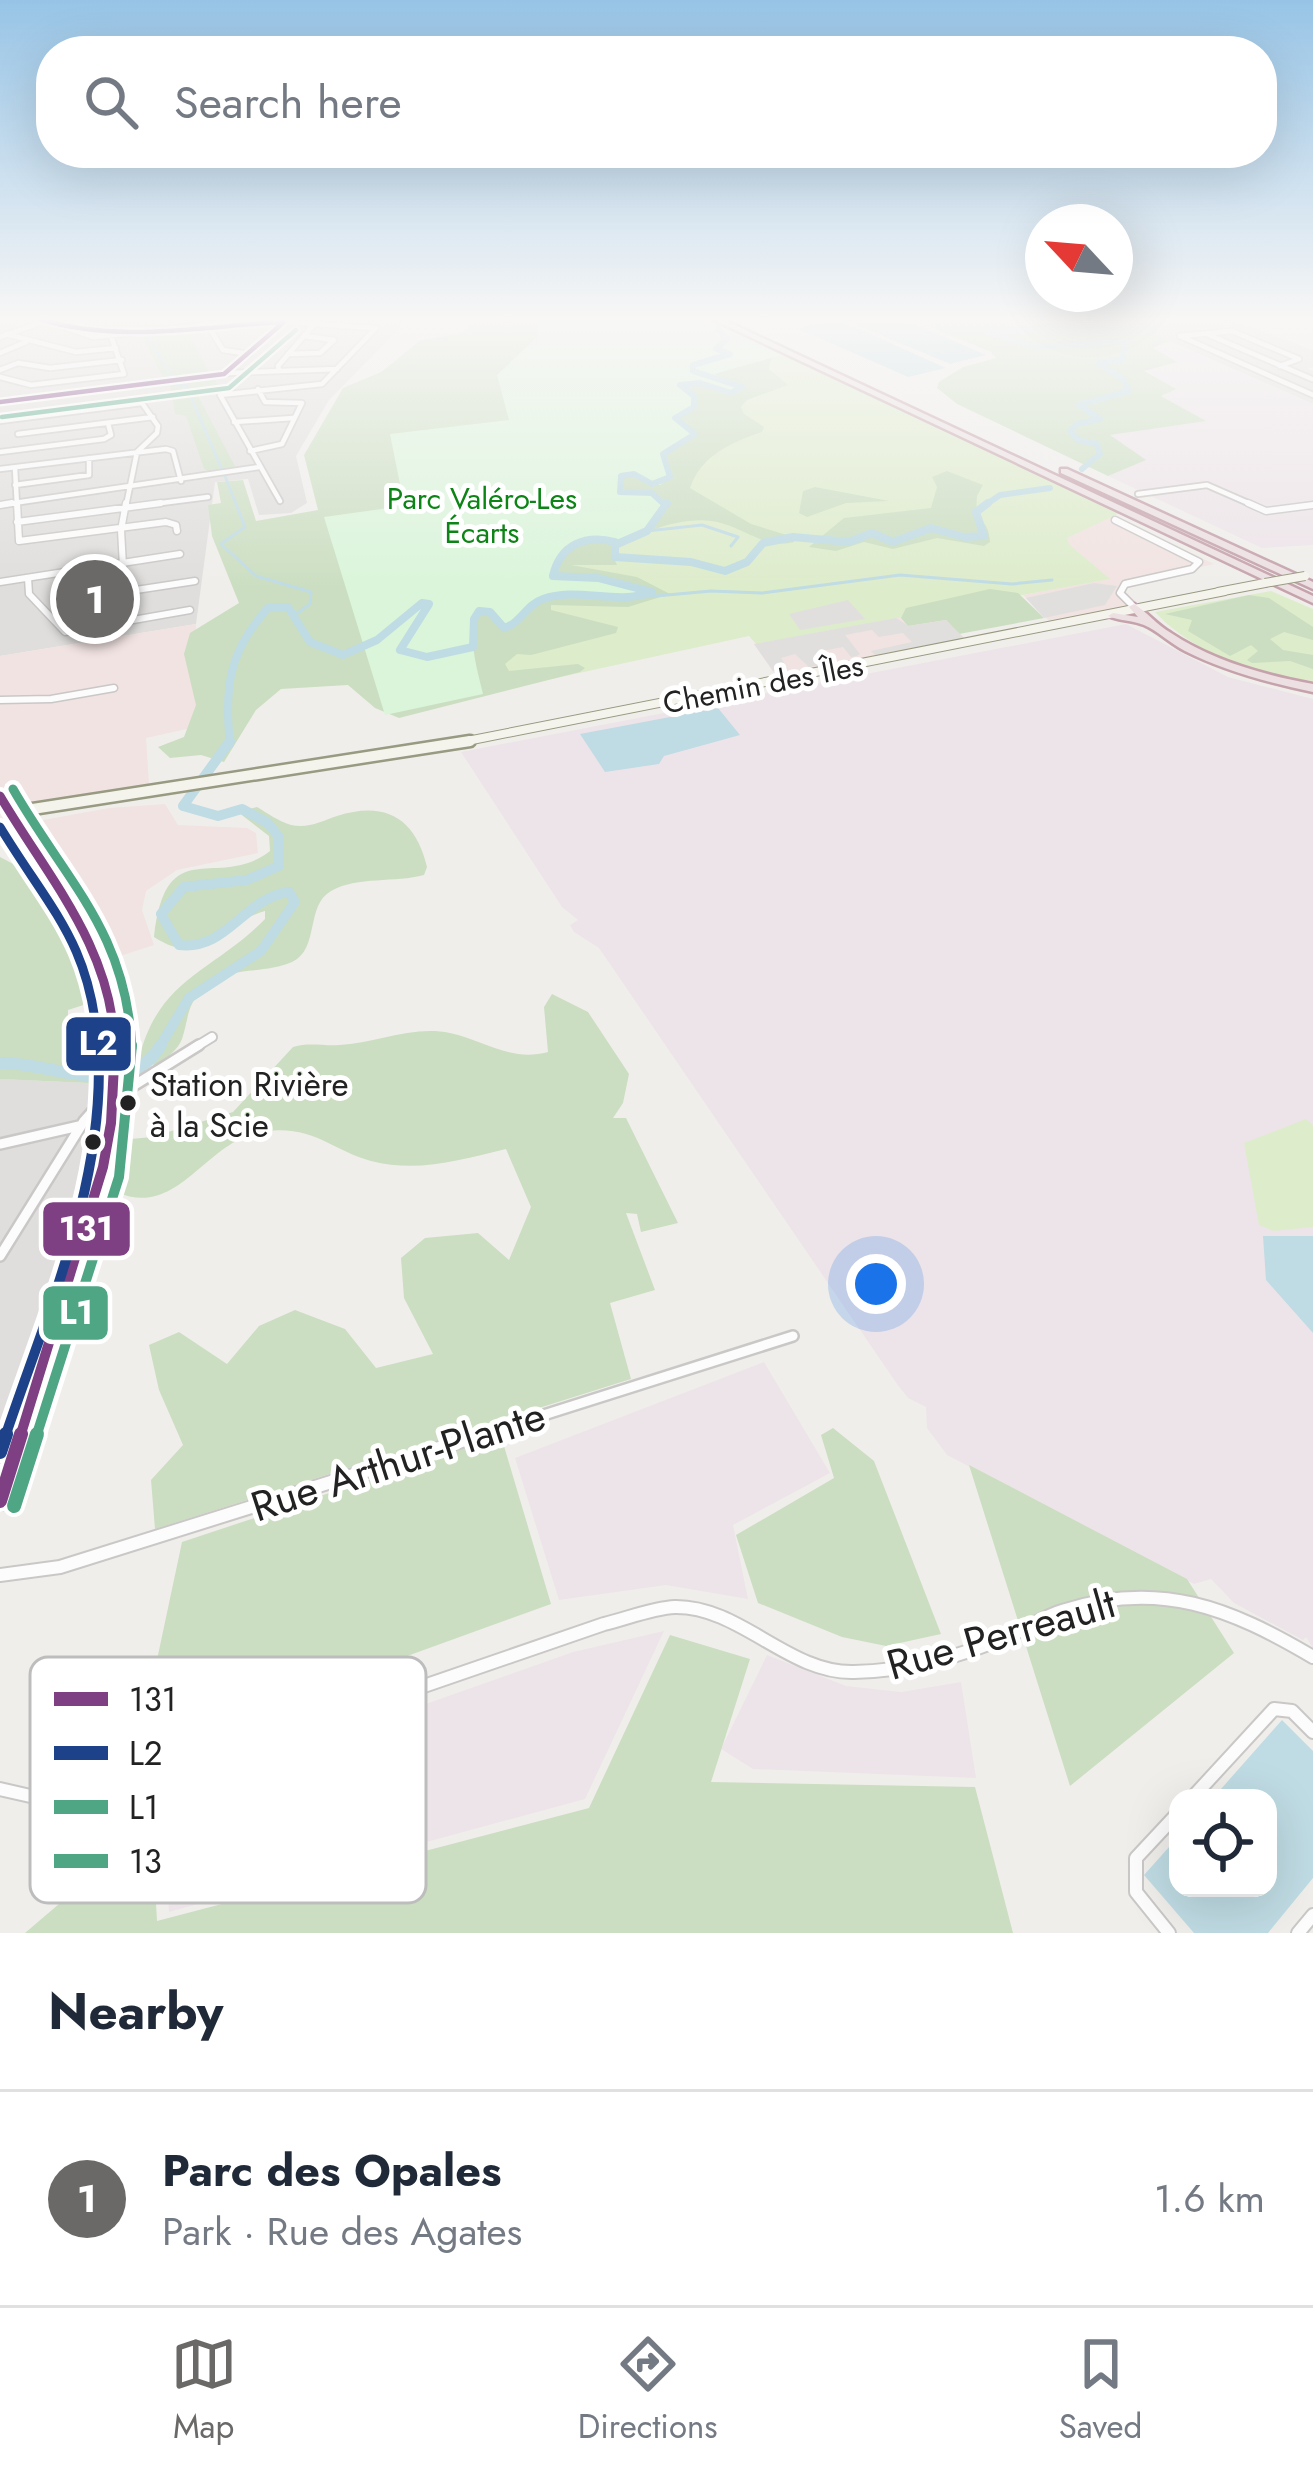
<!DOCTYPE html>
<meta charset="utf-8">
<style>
:root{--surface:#fff;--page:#f2f2f3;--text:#1f2937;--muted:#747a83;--line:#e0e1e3;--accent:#6a6968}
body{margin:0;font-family:Jost,sans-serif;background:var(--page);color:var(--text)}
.controls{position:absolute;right:36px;bottom:36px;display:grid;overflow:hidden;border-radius:24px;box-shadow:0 12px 48px #0002}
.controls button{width:108px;height:108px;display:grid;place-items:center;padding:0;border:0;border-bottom:3px solid var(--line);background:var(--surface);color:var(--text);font:60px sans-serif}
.compass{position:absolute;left:1025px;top:204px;width:108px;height:108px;border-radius:50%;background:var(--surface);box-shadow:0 12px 48px #0002;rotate:296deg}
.you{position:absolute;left:876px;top:1284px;width:42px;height:42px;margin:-30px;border:9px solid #fff;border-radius:50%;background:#1a73e8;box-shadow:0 0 0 18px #1a73e833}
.badge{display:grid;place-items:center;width:78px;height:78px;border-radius:50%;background:var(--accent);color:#fff;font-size:39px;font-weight:700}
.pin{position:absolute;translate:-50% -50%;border:6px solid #fff;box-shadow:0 3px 12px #0006}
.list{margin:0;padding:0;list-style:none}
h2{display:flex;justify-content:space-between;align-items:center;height:156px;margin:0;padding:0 48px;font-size:51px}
h2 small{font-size:39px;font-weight:400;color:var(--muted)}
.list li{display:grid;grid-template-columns:78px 1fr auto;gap:36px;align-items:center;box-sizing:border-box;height:216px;padding:0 48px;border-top:3px solid var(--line)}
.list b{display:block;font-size:45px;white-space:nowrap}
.list p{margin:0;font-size:39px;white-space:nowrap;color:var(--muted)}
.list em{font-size:39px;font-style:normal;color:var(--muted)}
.icon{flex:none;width:66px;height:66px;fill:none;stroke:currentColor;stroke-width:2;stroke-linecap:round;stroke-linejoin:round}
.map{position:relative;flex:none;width:1313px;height:1933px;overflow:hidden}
.search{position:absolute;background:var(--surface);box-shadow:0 12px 48px #0002;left:36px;right:36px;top:36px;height:132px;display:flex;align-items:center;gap:30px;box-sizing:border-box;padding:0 42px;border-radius:48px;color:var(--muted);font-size:45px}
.sheet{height:372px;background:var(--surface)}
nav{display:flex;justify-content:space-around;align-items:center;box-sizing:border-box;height:168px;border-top:3px solid var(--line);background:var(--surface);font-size:33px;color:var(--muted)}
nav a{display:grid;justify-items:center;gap:6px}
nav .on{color:var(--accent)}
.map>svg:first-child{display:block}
</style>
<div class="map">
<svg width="1313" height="1933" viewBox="0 0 1313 1933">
<rect width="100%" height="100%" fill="#f0eeeb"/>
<!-- residential -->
<path fill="#dfdedc" d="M0 319H402L399 329 329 400 296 456 307 503 291 513 259 515 248 479 215 482 196 624 0 656Z
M1189 319H1228L1313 350V367L1308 369 1313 371V404L1147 331Z
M0 1079 110 1084 97 1157 47 1327 0 1461Z"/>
<!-- commercial -->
<path fill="#f1e3e1" d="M1111 515 1214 564 1118 585 1138 604 1050 622 1023 595 1109 579 1070 545 1067 538Z
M937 611 964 638 776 676 754 644Z
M196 624 200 726 146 738 149 784 13 808 0 791V656Z
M165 804 178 825 247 828 256 833 258 853 177 870 146 891 142 910 154 945 111 959 82 902 27 823 109 808Z"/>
<!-- industrial -->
<path fill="#ede4e9" d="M1169 341 1313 404V545L1262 548 1108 476 1145 460 1108 435 1204 420 1159 395 1174 390 1142 370 1175 362 1151 347Z
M1126 624 1228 677 1313 699V1648L1306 1637 1303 1640 1234 1603 1211 1579 1194 1584 947 1455 927 1428 926 1407 908 1398 897 1384 599 948 574 932 570 925 578 920 562 907 461 752Z
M764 1362 830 1473 733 1525 748 1599 666 1585 559 1600 515 1458Z
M664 1631 585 1799 169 1912 160 1798 573 1652Z
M767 1655 846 1686 901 1692 961 1682 976 1778 753 1769 721 1749Z"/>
<!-- grass -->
<path fill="#ddeccb" d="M789 353 1124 511 1067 538 1070 545 1110 579 756 644 749 636 483 694 473 647 553 576 711 375Z
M1271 591 1313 609V681C1257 675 1194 654 1155 612Z
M1306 1119 1313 1125V1227L1274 1231 1259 1225 1244 1143Z"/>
<!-- forest -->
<path fill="#cbdec1" d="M472 319H692L772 356 769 369 788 385 747 400 741 407 744 414 764 427 762 432C731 442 701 456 690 488L751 524 793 537 794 542C766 549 747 530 721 523 688 513 637 532 611 552L617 565H571L637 577 670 594 628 607 551 605V610L618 627 616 633 531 655 517 654 505 664 509 671 578 664 585 668 580 672 399 718 375 708 348 685 281 689 256 710 224 762 201 755 170 758 158 747 184 737 196 705 184 654 190 633 239 603 212 536 208 505 221 503 217 482 243 480 256 521 318 510 304 455 343 388 381 372 421 340 463 333Z
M910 319H1189L1149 331 1169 341 1153 348 1177 362 1144 371 1176 389 1161 396 1206 421 1110 435 1146 460 1108 476 957 404 937 388 939 382 963 367 996 358 991 352Z
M187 331 209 372 164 380 142 336Z
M215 378 217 386 195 390 237 470 214 474 204 469 186 416 175 414 170 385Z
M947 471 983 485 977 496 976 515C986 524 989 529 990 542L984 546 937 538 893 549 864 542 836 551 809 547 844 518 931 508 937 487 932 477Z
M815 487 889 501 846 503 807 517 799 513 803 491Z
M990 589 1018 593 1044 618 959 634 946 620 908 626 901 618 906 608Z
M1249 595 1269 598 1313 627V640L1284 632 1270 639 1283 650 1313 655V669L1290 661 1252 663 1247 660 1258 651 1251 645 1230 656 1188 631 1192 620 1165 614Z
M257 807C267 813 280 822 291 825 308 829 322 821 337 816 386 800 416 819 427 867L424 875C396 883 357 876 331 891 305 906 320 949 292 962 263 975 226 965 203 989 186 1006 189 1018 182 1039 178 1050 165 1059 157 1066L139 1059C158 978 213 972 265 919V911C219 924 205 970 154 937 166 830 217 892 270 851L269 836 238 812Z
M0 857 36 876 84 954 99 1000 68 1010C67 1042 83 1051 107 1069L110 1084 0 1079Z
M552 994 588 1012 629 1074 623 1103 613 1118H626L678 1223 641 1232 637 1214 626 1213 655 1290 610 1303 631 1379 155 1529 151 1480 183 1445 159 1390 149 1345 179 1332 227 1364 259 1326 295 1310 345 1329 376 1368 433 1354 404 1298 401 1258 425 1238 478 1233 509 1260 531 1207 506 1149C460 1160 418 1173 371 1161 333 1151 315 1126 267 1131 205 1137 181 1220 116 1192L120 1140 152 1137 233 1112 293 1047C309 1042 323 1046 339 1045 376 1043 413 1025 450 1033 486 1041 511 1062 548 1052L544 1007Z
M833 1428 874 1461 941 1634 886 1646 842 1637 758 1603 736 1535 834 1478 821 1435Z
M501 1436 551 1604 137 1754 182 1542Z
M969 1465 1187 1579 1234 1653 1070 1786Z
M670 1635 750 1659 711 1782 975 1787 1013 1933H25L66 1898 80 1834 151 1817 157 1921 589 1808Z"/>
<!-- park -->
<path fill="#daf5da" d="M538 319H692L708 324 716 319 789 353 714 374 742 387 739 392C716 395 702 377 681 385L694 396V407L676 418 695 434 663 454 670 477 660 485 635 474 621 476 620 492 652 493 668 504C653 526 640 535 615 545L592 536 573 544 552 570 554 576 598 578 652 592C605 620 547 565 513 626L504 628 490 612 479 611C466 634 477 669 483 694L385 715 324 517 389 508 400 484 390 434 509 420 497 375 538 336Z"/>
<!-- parking -->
<path fill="#e0dfde" d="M1094 583 1117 586 1105 605 1044 618 1026 598Z
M848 600 865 619 800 630 789 614Z
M896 618 909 626 946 620 964 638 875 655 871 651 912 642 903 633 879 637 872 630 845 635 860 654 857 656 851 657 843 647 822 651 827 664 809 667 795 654 781 658 788 669 773 671 754 644Z"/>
<!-- water -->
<path fill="#bfdbe3" d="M825 319 839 320 946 368 908 377 799 329Z
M842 319H903L986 355 950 364Z
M718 708 740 735 664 756 659 764 605 772 580 734Z
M1263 1236H1313V1333L1266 1280Z
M1282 1720 1313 1751V1878L1268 1933H1194L1144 1875 1178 1837V1888H1268V1798H1213Z"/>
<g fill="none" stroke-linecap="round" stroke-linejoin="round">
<!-- stream -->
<path stroke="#bfdbe3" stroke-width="3" d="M147 334 173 380
M175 385H186L223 472
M225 476 245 527 221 544 256 576 311 592 310 604 295 615
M647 531 702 525 738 537 731 546
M645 597 711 591 762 593 900 575 1012 584 1052 580"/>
<!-- river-far3 -->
<path stroke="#bfdbe3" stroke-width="6" d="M1059 319 1033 329 989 333 1035 347 1126 342 1122 360 1098 363 1123 379 1129 391 1079 405 1100 419 1077 424 1070 431 1078 440 1097 444 1100 454 1082 469
M1101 319H1120
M666 506 652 493 620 492 621 476 634 474 652 484 670 477 663 454 695 434 675 418 694 407V396L680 385 700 383 731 393 742 387 693 371V365L730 354 716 349 727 339 718 329 723 319
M984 506 1000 495 1050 488"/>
<!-- river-far2 -->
<path stroke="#bfdbe3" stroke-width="8" d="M615 545 647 531 667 503
M230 744C224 687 229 651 268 608L288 607 310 642 343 655 377 640 422 603 429 604 400 650 427 657 473 647 474 619 479 611 490 612 504 628C521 623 526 605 543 599 578 586 615 606 652 592L598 578 553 576C560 545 585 534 615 542V557L691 562 725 571 747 562 763 543 793 537 849 542 872 533 893 542 931 528 964 537 984 536 976 512 988 503"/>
<!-- river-far1 -->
<path stroke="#bfdbe3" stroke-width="10" d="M159 1048 189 998 261 951 295 902 289 892C244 898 227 951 179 945L161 914 184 887 247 880 279 866V837L268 823 242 809 218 816 183 806 230 741"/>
<!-- river -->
<path stroke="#bfdbe3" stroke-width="12" d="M0 1063C51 1062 127 1103 161 1045"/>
<!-- minor-far4 casing -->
<g stroke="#c9c8c7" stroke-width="8">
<path id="minor-far4" d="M39 319 94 337 254 320 376 328 322 384 220 395 280 501
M204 319 223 350 249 354
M6 334 76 352 116 348
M1209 335 1312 379
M0 337 43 322
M0 353 26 342
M288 354 320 353 334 340 304 336
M1280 366 1299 359 1232 331 1180 336 1313 395
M0 370 18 363 50 368 122 360
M279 371 278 366 317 321
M228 373 337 369
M0 377 31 385 124 374 111 336
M0 402 224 374 283 323
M0 421 142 403 158 426 157 433 137 452
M234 422 293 418
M18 434 153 417
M250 451 282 444 302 403 265 402 258 389
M0 452 104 439 111 435 108 423
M15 468 17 506
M0 469 166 449 173 451 181 481
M15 485 89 475V458
M1138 494 1207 485 1255 506
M0 505 259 467
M126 506 137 452
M138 506 208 497
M1304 506 1313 505"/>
</g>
<!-- minor-far3 casing -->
<g stroke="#c9c8c7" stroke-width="9">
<path id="minor-far3" d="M17 503 19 541 166 522 176 525 177 531
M1248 503 1266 511 1313 505
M0 505 12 503
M1115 520 1199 562 1192 569 1125 584 1120 593 1134 607
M17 522 161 503
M28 578 29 594 65 632 190 610
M0 582 180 554
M123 592 195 581
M126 620 121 530 126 503
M0 700 51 699 114 688"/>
</g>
<!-- minor-far2 casing -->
<g stroke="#c9c8c7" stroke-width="12">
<path id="minor-far2" d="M194 1048 212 1037"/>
</g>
<!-- minor-far1 casing -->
<g stroke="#c9c8c7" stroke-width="14">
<path id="minor-far1" d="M117 1096 199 1045
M0 1144 79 1126
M0 1256 84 1121 92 1112 111 1107
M474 1437 793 1336"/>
</g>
<!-- minor casing -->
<g stroke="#c9c8c7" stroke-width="16">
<path id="minor" d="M0 1575 60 1567 484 1434
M0 1789 48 1800 125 1789 604 1624C626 1619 652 1608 675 1607 740 1606 789 1674 854 1672 909 1671 963 1656 1013 1634 1030 1627 1045 1616 1062 1611 1159 1579 1230 1608 1313 1657
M1192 1798 1274 1709 1292 1711 1313 1732
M1169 1933 1136 1892V1858L1178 1813
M1298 1933 1313 1915"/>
</g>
<!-- secondary-far1 casing -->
<g stroke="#999a82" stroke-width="10">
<path id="secondary-far1" d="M1218 592 1265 583
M452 744 1225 591"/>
</g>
<!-- secondary casing -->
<g stroke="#999a82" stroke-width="15">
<path id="secondary" d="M7 813 470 741"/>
</g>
<!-- primary-far2 casing -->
<g stroke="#a79c86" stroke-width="16">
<path id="primary-far2" d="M0 796C51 887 110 935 117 1048
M0 814 15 836 24 839"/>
</g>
<!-- primary-far1 casing -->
<g stroke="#a79c86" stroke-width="20">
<path id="primary-far1" d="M20 1437 105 1172 117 1045"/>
</g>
<!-- primary casing -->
<g stroke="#a79c86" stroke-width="22">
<path id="primary" d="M0 1501 21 1434"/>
</g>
<!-- motorway casing -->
<g stroke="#c5a2ac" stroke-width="5">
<path id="motorway" d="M712 319H722L1313 596V603Z
M1061 469H1067L1313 582V589L1061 473Z
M1134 604C1147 612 1157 625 1171 633 1213 661 1264 675 1313 684V692C1269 683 1225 671 1185 651 1171 644 1158 631 1144 625 1132 620 1119 621 1108 616L1113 613 1138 617 1129 607Z"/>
</g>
<!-- minor-far4 -->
<use href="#minor-far4" stroke="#fdfcfc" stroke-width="4.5"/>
<!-- minor-far3 -->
<use href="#minor-far3" stroke="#fdfcfc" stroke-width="6"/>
<!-- minor-far2 -->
<use href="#minor-far2" stroke="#fdfcfc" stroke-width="8"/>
<!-- minor-far1 -->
<use href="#minor-far1" stroke="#fdfcfc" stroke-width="9"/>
<!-- minor -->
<use href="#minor" stroke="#fdfcfc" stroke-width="12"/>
<!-- secondary-far1 -->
<use href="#secondary-far1" stroke="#f4f4ed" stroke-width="8"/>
<!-- secondary -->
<use href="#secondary" stroke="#f4f4ed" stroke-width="10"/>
<!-- primary-far2 -->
<use href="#primary-far2" stroke="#f3ede7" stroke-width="12"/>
<!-- primary-far1 -->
<use href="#primary-far1" stroke="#f3ede7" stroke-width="15"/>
<!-- primary -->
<use href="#primary" stroke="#f3ede7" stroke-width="18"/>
<!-- motorway -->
<use href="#motorway" fill="#ece0e2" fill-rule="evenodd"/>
<!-- secondary-bridge casing -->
<g stroke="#999a82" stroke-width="10" stroke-linecap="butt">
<path id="secondary-bridge" d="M1265 583 1305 576"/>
</g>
<!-- secondary-bridge -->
<use href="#secondary-bridge" stroke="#f4f4ed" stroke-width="8"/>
<!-- bus-1-far3 casing -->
<g stroke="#fff" stroke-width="9">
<path id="bus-1-far3" d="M39 319C121 344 201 326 284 322
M0 402 224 374 284 322"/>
</g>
<!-- bus-1-far2 casing -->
<g stroke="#fff" stroke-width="18">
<path id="bus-1-far2" d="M0 796C49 879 112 947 115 1048"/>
</g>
<!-- bus-1-far1 casing -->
<g stroke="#fff" stroke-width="20">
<path id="bus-1-far1" d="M20 1437 103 1167 111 1123 115 1045"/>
</g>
<!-- bus-1 casing -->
<g stroke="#fff" stroke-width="22">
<path id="bus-1" d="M0 1501 21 1434"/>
</g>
<!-- bus-2-far2 casing -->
<g stroke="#fff" stroke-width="18">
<path id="bus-2-far2" d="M0 827C51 911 91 943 98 1048"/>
</g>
<!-- bus-2-far1 casing -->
<g stroke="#fff" stroke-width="20">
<path id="bus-2-far1" d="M5 1437C47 1312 107 1179 98 1045"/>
</g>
<!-- bus-2 casing -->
<g stroke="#fff" stroke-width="22">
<path id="bus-2" d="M0 1452 6 1434"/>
</g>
<!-- bus-3-far2 casing -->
<g stroke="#fff" stroke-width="18">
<path id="bus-3-far2" d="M13 789C67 883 126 931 132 1048"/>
</g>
<!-- bus-3-far1 casing -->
<g stroke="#fff" stroke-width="20">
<path id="bus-3-far1" d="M36 1437 119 1177 132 1045"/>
</g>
<!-- bus-3 casing -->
<g stroke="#fff" stroke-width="22">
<path id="bus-3" d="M14 1506 37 1434"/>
</g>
<!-- bus-4 casing -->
<g stroke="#fff" stroke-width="9">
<path id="bus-4" d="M2 417 229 388 296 330"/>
</g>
<!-- bus-1-far3 -->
<use href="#bus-1-far3" stroke="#7e4082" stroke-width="4.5"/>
<!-- bus-1-far2 -->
<use href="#bus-1-far2" stroke="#7e4082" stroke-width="9"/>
<!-- bus-1-far1 -->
<use href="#bus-1-far1" stroke="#7e4082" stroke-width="10"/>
<!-- bus-1 -->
<use href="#bus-1" stroke="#7e4082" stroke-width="14"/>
<!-- bus-2-far2 -->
<use href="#bus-2-far2" stroke="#1e4289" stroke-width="9"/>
<!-- bus-2-far1 -->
<use href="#bus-2-far1" stroke="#1e4289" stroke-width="10"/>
<!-- bus-2 -->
<use href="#bus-2" stroke="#1e4289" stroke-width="14"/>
<!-- bus-3-far2 -->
<use href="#bus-3-far2" stroke="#4ea685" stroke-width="9"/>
<!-- bus-3-far1 -->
<use href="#bus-3-far1" stroke="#4ea685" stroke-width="10"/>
<!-- bus-3 -->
<use href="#bus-3" stroke="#4ea685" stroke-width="14"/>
<!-- bus-4 -->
<use href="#bus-4" stroke="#4ea685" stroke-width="4.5"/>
</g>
<!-- sky -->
<linearGradient id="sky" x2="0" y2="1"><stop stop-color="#97c4e6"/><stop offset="0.54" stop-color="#f8f7f6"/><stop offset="1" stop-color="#f8f7f6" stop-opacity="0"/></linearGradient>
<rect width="1313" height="590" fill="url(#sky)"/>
<!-- markers -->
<g fill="#222" stroke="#fff" stroke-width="4.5">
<circle cx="128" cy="1103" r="10"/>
<circle cx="93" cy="1142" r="10"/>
</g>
<g text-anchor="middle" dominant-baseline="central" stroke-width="10" stroke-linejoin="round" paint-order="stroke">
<!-- far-park labels -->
<g font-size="30" fill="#0c8416" stroke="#fff">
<text x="482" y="498">Parc Valéro-Les<tspan x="482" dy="34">Écarts</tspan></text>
</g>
<!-- far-street labels -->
<g font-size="30" fill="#222" stroke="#fff">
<text transform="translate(763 684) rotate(-11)">Chemin des Îles</text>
</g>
<!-- bus labels -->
<g font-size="33" fill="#222" stroke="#fff" text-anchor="start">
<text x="150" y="1084">Station Rivière<tspan x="150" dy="41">à la Scie</tspan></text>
</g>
<!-- near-street labels -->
<g font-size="42" fill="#222" stroke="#fff">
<text transform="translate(398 1461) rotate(-18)">Rue Arthur-Plante</text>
<text transform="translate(1001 1634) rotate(-16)">Rue Perreault</text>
</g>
</g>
<!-- legend -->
<rect x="30" y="1657" width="396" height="246" rx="18" fill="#fff" stroke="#bdbdbd" stroke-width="3"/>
<rect x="54" y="1692" width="54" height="14" fill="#7e4082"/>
<rect x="54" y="1746" width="54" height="14" fill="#1e4289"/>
<rect x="54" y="1800" width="54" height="14" fill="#4ea685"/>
<rect x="54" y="1854" width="54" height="14" fill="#4ea685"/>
<g font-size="33" fill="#222">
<text x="129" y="1711">131</text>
<text x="129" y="1765">L2</text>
<text x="129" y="1819">L1</text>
<text x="129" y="1873">13</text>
</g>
<g stroke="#fff" stroke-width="4.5">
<rect x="64" y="1015" width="69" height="58" rx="12" fill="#1e4289"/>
<rect x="41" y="1200" width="91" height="58" rx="12" fill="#7e4082"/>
<rect x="41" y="1284" width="69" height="58" rx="12" fill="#4ea685"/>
</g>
<g font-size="33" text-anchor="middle" font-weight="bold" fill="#fff">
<text x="98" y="1055">L2</text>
<text x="86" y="1240">131</text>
<text x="76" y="1324">L1</text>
</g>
</svg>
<div class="controls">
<button><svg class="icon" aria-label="locate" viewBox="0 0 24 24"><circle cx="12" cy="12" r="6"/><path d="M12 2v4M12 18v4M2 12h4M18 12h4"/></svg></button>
</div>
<svg class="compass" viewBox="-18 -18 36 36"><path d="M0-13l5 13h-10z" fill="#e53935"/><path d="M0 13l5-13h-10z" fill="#747a83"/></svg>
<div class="you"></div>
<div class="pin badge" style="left:95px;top:599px">1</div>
<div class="search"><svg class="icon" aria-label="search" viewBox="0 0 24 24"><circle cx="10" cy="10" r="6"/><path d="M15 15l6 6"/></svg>Search here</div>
</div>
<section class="sheet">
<h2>Nearby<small></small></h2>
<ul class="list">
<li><span class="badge">1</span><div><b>Parc des Opales</b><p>Park · Rue des Agates</p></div><em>1.6 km</em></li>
</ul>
</section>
<nav>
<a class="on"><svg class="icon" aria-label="map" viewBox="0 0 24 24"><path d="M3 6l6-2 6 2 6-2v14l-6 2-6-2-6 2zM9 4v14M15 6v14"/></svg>Map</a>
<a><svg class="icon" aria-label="directions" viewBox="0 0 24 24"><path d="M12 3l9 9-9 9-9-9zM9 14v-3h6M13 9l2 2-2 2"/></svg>Directions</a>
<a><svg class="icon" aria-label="saved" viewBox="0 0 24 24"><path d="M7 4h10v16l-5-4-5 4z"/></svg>Saved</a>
</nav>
